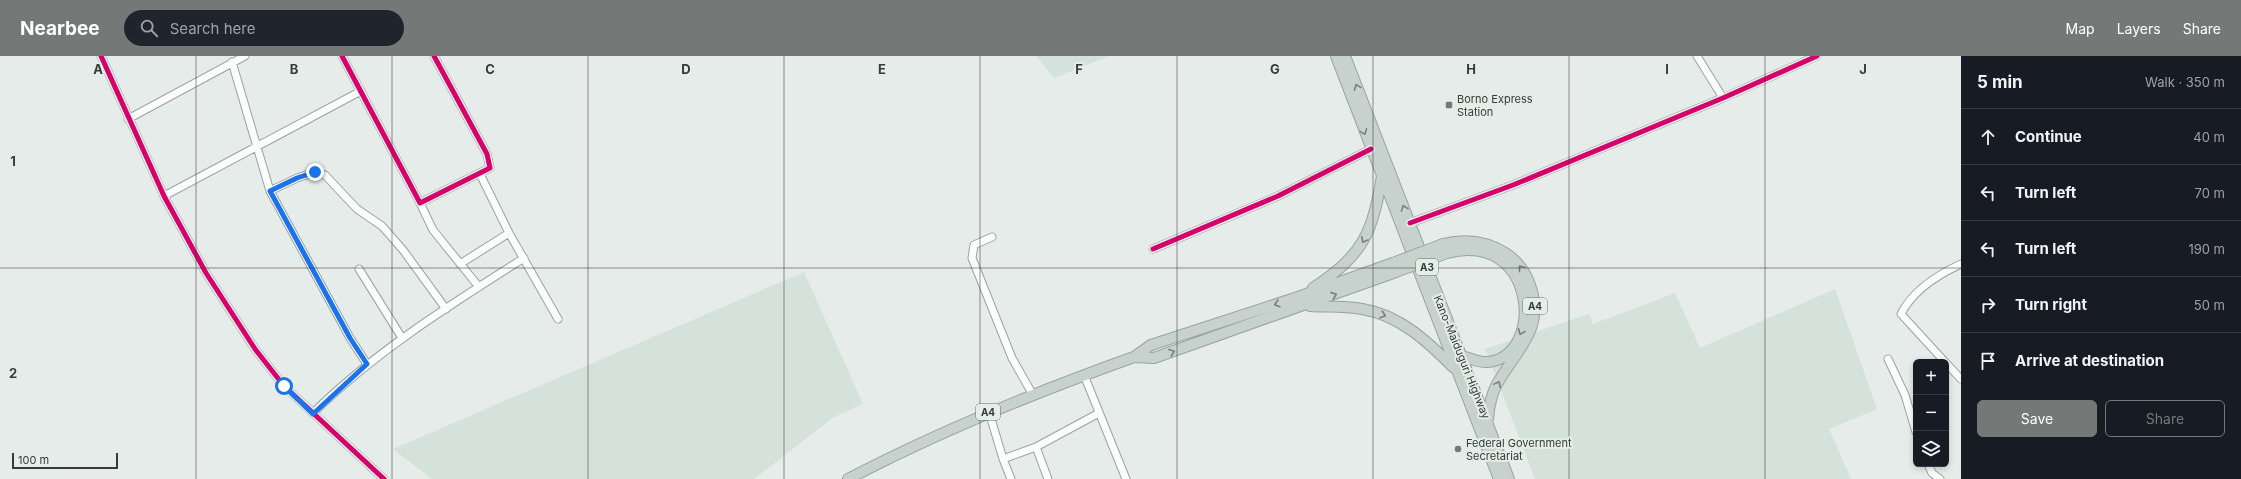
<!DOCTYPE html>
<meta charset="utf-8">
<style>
:root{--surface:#171b24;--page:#20242c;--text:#f1f3f6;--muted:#9ea1a6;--line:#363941;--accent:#747977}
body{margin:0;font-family:Inter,sans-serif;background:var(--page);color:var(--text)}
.controls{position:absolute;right:12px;bottom:12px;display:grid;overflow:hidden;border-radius:6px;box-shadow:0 2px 6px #0003}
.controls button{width:36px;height:36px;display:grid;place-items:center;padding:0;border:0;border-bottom:1px solid var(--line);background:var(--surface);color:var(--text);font:20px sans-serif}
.scale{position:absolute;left:12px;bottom:10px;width:106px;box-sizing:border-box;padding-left:4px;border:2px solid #373b39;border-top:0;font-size:11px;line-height:14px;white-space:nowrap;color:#373b39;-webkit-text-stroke:3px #e4eee9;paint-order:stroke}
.stop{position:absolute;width:12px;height:12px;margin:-9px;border:3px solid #1a73e8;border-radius:50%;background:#fff}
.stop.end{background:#1a73e8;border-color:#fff;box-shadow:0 1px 4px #0008}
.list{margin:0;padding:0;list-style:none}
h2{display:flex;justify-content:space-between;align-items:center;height:52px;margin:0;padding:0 16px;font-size:17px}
h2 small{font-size:13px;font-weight:400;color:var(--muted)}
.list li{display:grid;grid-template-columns:26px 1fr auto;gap:12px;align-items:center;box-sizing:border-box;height:56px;padding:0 16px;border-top:1px solid var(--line)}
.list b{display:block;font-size:15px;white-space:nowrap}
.list em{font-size:13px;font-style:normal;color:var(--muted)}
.actions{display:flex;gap:8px;padding:12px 16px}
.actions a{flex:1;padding:9px 0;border:1px solid var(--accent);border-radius:6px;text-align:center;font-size:14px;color:var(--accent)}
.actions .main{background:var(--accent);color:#fff}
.icon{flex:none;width:22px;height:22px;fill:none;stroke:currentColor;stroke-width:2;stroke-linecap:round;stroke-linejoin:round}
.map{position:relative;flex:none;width:1961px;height:423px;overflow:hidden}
header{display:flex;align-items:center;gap:24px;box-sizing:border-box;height:56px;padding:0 20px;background:var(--accent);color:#fff}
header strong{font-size:19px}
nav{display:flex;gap:22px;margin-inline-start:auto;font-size:14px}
.search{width:280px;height:36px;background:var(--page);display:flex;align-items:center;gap:10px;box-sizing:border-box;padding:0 14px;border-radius:22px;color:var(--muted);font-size:15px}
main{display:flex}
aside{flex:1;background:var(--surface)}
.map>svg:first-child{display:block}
</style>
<header>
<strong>Nearbee</strong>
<div class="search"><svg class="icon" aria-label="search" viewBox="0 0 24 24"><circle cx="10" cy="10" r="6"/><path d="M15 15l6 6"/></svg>Search here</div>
<nav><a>Map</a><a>Layers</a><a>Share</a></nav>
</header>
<main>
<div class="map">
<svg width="1961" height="423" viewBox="0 0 1961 423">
<rect width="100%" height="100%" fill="#e6ece9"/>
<!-- built -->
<path fill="#d5e2db" d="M1036 0H1109L1054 22Z
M804 216 863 348 834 361 754 423H432L393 393Z
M1835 233 1877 353 1829 373 1851 423H1535L1485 293 1589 258 1593 268 1675 237 1700 292Z"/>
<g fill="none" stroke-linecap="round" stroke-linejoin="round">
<!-- minor casing -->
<g stroke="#9da29f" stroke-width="9">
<path id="minor" d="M101 0 164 140 206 217 255 293 284 330 384 423
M342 0 420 147 490 112 487 98 434 0
M1697 0 1723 42
M232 6 270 135 350 282 367 308
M128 63 245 0
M480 118 509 177 558 263
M270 135 297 122 315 116 325 119 357 153 382 170 403 194 446 253
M164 140 361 35
M420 147 433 174 479 231
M1410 167 1513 129 1723 42 1817 0
M992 181 974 189 972 202 1012 302 1033 339
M1153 193 1278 140 1371 93
M460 208 509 177
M359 213 402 282
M1888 303 1905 339 1916 376
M1945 306 1901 258C1913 234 1937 219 1961 208
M1946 307 1961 323
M1084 319 1126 423
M989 356 1003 403 1011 423
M313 357C376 295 450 249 524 202
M1036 391 1048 423
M1003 403 1036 391 1099 357
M1928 408 1932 417 1940 423"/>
</g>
<!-- highway casing -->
<g stroke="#97a49f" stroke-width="12">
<path id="highway" d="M1336 0 1499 423
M1345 0 1509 423
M1443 188C1467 182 1487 185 1507 198 1518 206 1526 217 1530 229 1546 273 1516 294 1497 328 1491 339 1489 351 1488 363
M1447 197C1537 173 1546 300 1488 306 1479 307 1470 302 1462 300
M1313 232C1364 198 1372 178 1382 120
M1310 250C1327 251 1345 250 1362 253 1400 259 1428 286 1454 312
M1134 301 1154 302 1396 216
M848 423C940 375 1036 336 1134 301L1151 289 1298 241 1393 207"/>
</g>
<!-- minor -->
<use href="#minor" stroke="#fbfcfc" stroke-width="7"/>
<!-- highway -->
<use href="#highway" stroke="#c7d2ce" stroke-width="10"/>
<!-- highway-bridge casing -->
<g stroke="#97a49f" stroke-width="12" stroke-linecap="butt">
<path id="highway-bridge" d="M1393 207 1443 188
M1396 216 1447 197"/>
</g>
<!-- highway-bridge -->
<use href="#highway-bridge" stroke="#c7d2ce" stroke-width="10"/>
<!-- cycleway casing -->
<g stroke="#e4eee9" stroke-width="8">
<path id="cycleway" d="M101 0 164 140 206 217 255 293 284 330 384 423
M342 0 420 147 490 112 487 98 434 0
M1410 167 1513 129 1723 42 1817 0
M1153 193 1278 140 1371 93"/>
</g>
<!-- cycleway -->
<use href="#cycleway" stroke="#d6006c" stroke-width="5"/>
</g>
<!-- one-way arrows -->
<defs><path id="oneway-chevron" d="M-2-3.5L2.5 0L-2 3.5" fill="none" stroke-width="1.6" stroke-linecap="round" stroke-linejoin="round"/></defs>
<g stroke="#787f7c">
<use href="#oneway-chevron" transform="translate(1357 31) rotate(-111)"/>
<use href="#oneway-chevron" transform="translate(1364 76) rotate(69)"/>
<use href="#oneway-chevron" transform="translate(1404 152) rotate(-111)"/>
<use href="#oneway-chevron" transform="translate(1364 184) rotate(118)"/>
<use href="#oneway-chevron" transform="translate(1521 212) rotate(-128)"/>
<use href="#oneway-chevron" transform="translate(1334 239) rotate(-20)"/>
<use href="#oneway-chevron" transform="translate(1277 248) rotate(163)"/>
<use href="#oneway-chevron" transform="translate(1383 259) rotate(19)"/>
<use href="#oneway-chevron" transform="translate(1521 276) rotate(112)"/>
<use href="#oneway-chevron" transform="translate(1172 296) rotate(-20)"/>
<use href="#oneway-chevron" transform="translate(1498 328) rotate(-62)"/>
</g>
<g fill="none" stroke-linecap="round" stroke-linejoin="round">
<!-- route -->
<path stroke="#1a73e8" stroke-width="5" d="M284 330 313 358 367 308 350 282 270 135 297 122 315 116"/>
</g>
<!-- grid -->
<path fill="none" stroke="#373b39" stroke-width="1" stroke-opacity="0.55" d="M196 0V423M392 0V423M588 0V423M784 0V423M980 0V423M1177 0V423M1373 0V423M1569 0V423M1765 0V423M0 212H1961"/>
<!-- markers -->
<g fill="#747977" stroke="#e4eee9" stroke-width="1.5">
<rect x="1445" y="45" width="8" height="8" rx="2"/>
<circle cx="1458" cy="393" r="4"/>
</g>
<g text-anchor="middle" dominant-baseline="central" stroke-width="4" stroke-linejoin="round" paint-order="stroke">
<!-- shield labels -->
<g fill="#e4eee9" stroke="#6b716e" stroke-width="1">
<rect x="1416" y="203" width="22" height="16" rx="3"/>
<rect x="1523" y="242" width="24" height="16" rx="3"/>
<rect x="976" y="348" width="24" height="16" rx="3"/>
</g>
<g font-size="10" font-weight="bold" fill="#373b39">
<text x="1427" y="211">A3</text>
<text x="1535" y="250">A4</text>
<text x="988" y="356">A4</text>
</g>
<!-- poi labels -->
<g font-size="11" fill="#373b39" stroke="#e4eee9" text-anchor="start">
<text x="1457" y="43">Borno Express<tspan x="1457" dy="13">Station</tspan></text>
<text x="1466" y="387">Federal Government<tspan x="1466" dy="13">Secretariat</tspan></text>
</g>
<!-- street labels -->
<g font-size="11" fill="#373b39" stroke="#e4eee9">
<text transform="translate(1462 301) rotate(68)">Kano-Maiduguri Highway</text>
</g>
</g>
<g font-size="13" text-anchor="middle" font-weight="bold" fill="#373b39" stroke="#e4eee9" stroke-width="4" stroke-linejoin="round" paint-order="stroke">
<text x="98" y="18">A</text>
<text x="294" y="18">B</text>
<text x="490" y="18">C</text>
<text x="686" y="18">D</text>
<text x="882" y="18">E</text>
<text x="1079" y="18">F</text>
<text x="1275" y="18">G</text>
<text x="1471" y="18">H</text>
<text x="1667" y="18">I</text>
<text x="1863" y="18">J</text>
<text x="13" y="110">1</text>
<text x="13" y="322">2</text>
</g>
</svg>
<div class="controls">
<button>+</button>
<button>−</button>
<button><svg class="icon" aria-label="layers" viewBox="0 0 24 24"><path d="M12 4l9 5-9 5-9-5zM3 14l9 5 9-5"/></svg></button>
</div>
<div class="scale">100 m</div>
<div class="stop" style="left:284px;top:330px"></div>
<div class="stop end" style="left:315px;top:116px"></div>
</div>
<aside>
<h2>5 min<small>Walk · 350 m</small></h2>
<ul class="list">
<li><svg class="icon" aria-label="ahead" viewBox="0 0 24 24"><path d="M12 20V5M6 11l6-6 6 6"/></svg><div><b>Continue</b></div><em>40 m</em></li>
<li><svg class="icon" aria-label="left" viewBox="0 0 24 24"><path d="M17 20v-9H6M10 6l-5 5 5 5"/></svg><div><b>Turn left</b></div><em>70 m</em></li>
<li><svg class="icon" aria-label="left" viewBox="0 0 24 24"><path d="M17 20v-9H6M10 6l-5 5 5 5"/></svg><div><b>Turn left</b></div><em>190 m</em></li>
<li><svg class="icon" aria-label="right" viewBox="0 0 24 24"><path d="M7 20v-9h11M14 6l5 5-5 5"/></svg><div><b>Turn right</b></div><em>50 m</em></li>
<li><svg class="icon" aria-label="arrive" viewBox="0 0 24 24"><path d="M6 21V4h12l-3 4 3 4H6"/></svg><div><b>Arrive at destination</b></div></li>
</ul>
<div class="actions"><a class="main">Save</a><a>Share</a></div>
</aside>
</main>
